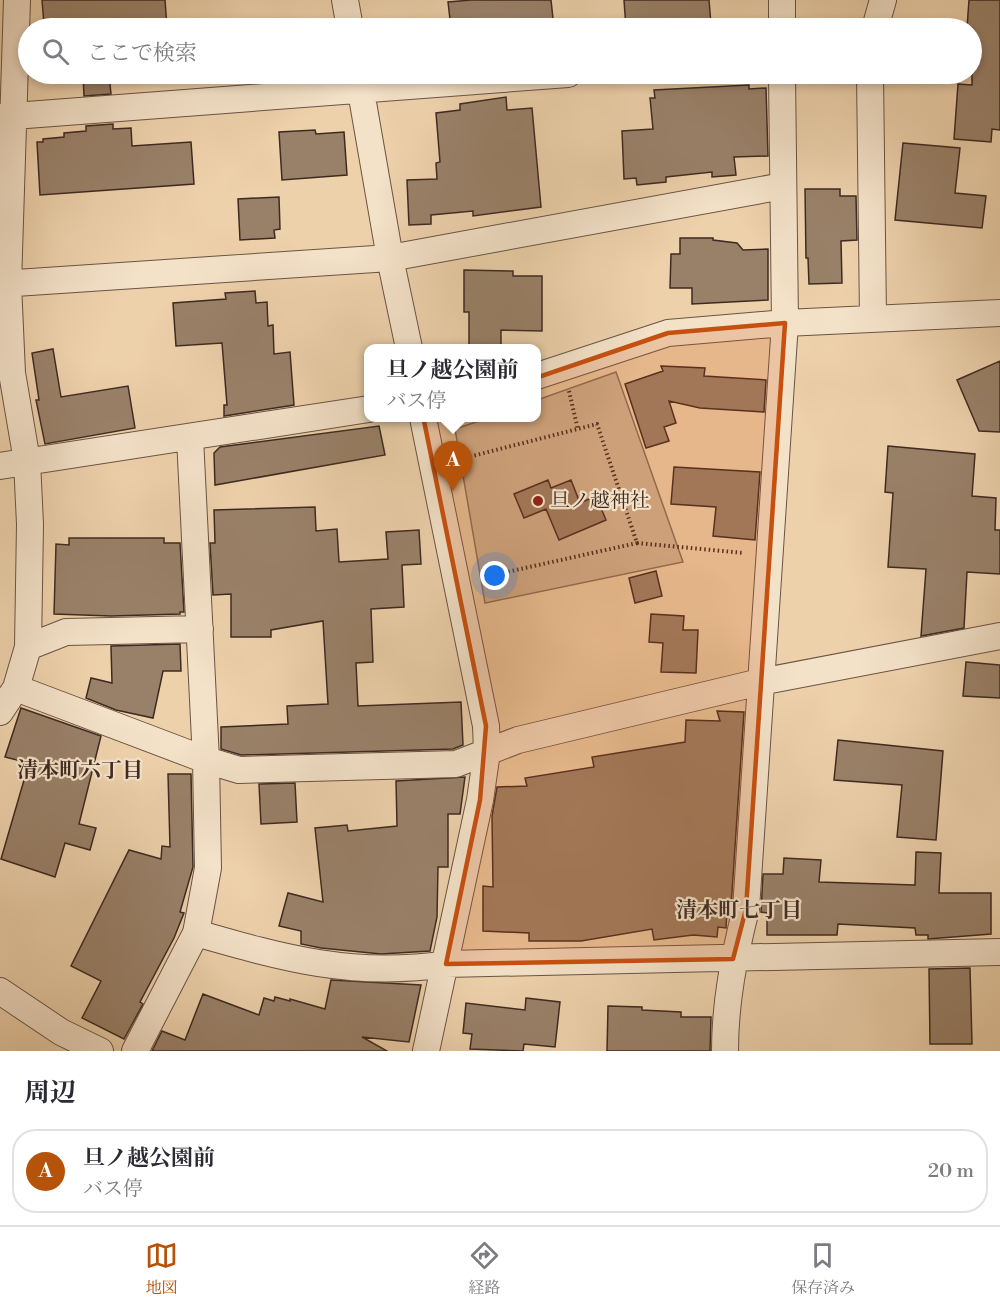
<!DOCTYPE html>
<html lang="ja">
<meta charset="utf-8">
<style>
:root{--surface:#fff;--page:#f2f2f3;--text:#2b2b33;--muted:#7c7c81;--line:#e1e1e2;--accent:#b45309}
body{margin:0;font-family:"Libre Bodoni","Noto Serif JP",serif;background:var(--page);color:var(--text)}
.you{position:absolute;left:495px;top:576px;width:21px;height:21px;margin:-15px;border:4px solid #fff;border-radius:50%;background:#1a73e8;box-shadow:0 0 0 9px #1a73e833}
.badge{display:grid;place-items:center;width:39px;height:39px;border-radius:50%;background:var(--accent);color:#fff;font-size:20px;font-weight:700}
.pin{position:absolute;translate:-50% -50px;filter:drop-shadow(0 2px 3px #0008)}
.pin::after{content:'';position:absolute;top:32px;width:21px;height:18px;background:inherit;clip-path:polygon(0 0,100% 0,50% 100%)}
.popup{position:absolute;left:364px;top:344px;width:177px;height:78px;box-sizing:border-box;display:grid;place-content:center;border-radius:12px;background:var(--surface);filter:drop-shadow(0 2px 4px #0005);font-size:20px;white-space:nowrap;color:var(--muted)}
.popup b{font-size:22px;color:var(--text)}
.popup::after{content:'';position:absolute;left:50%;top:100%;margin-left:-12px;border:12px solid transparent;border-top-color:var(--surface)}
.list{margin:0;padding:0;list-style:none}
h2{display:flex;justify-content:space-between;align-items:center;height:78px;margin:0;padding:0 24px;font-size:26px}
h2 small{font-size:20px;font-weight:400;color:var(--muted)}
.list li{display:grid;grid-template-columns:39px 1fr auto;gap:18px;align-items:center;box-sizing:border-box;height:84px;margin:0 12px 12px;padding:0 12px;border:2px solid var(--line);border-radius:24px}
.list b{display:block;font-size:22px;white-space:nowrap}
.list p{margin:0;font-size:20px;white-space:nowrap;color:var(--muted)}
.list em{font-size:20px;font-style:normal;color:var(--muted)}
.icon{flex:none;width:33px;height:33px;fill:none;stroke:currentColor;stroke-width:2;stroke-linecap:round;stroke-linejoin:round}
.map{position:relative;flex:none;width:1000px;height:1051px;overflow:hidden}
.search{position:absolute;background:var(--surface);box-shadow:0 3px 9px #0003;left:18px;right:18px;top:18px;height:66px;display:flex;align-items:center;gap:15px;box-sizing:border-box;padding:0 21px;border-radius:33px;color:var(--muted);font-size:22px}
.sheet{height:174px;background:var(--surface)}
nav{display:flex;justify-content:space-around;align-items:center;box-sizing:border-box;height:84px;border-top:2px solid var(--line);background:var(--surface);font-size:16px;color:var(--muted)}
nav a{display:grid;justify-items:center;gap:3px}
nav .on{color:var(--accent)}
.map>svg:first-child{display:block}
</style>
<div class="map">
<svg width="1000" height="1051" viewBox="0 0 1000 1051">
<rect width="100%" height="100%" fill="#edd1ab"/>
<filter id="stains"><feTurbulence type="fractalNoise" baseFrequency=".00333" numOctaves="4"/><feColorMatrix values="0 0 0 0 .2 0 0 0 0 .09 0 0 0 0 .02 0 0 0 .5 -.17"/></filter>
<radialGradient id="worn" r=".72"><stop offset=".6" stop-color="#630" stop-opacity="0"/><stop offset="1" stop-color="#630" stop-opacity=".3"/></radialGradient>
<!-- green -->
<path fill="#cfb594" stroke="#87705b" stroke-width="1.5" d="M616 372 683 562 485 603 455 429 488 418H537V400Z"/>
<!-- building -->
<path fill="#998169" stroke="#3f2a22" stroke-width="1.5" d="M42 0H165L167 28H107L95 27 94 21 44 25Z
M471 0H551L554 28H451L448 2Z
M624 0H709L711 24 626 28Z
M969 0H1000V130L992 129 991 142 954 139 958 84 972 85V28H967Z
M83 74H109L111 94 84 96Z
M749 85V89L766 88 768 156 734 157 736 175 712 177V172L666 177V182L637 185 636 178 624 179 622 131 653 129 650 98H655L654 90Z
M506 97 507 110 532 108 541 207 473 216V211L431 215V224L409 225 407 180 437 179 436 163 440 162 436 113 460 110V104Z
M113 124V129L131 128 132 146 191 142 194 184 40 195 37 142H43V139L64 137V133L86 131V126Z
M315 130 316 134 344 132 347 175 282 180 279 132Z
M903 143 960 148 955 193 986 196 982 228 895 220Z
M805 189H840V196H856L857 240 841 241 842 283 809 284 808 258H806Z
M279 197 280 229 274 230 275 238 240 240 238 199Z
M680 238H713V240L737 243 743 250 768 249V300L692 304V288H670L671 254H680Z
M464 270 513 271V276H542V331L501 330V348H469V312H464Z
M255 291 256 303 267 302 268 326 273 325 274 354 290 352 294 405 224 416V405H227L222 343 176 346 173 303 226 299 225 293Z
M53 349 61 397 128 386 135 428 45 444 36 400H39L32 353Z
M1000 361V432L979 431 957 380Z
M661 366 705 368 704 376 766 380 764 412 700 408 669 401 676 423 664 427 669 441 646 448 625 384 663 371Z
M379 426 385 455 215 485 214 453 220 447Z
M888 446 975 454 972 496 996 498 995 530H1000V574L967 572 964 628 921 636 926 569 888 567 893 493 885 492Z
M674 467 760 472 755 540 713 536 716 507 671 504Z
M548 480 551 488 571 480 580 503 596 496 606 520 559 540 546 509 524 518 514 494Z
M315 507 316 531 337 529 339 562 388 559 386 532 419 530 421 564 402 565 404 607 371 609 373 662 356 663 358 706 461 702 463 745 453 749 241 755 221 749V727L288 724 287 706 328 704 323 621 271 630V637H231V594L213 595 210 543H215L214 510Z
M69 538H164V543H180L184 612H180V614L111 616 54 614 56 544 69 545Z
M656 571 662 596 635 603 629 578Z
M651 614 684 616 683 630H698L696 673 661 672 663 643 649 642Z
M180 644 181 671H163L153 718 116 710 86 698 91 678 112 683 111 646Z
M966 662 1000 665V698L963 696Z
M21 708 101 736 79 824 96 828 90 850 65 843 55 877 1 859 29 763 5 757Z
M717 711 744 712 731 907 727 911 726 928 718 927 717 937 693 935 654 940 652 929 581 941H529V933L483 931V886L493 887 492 816 497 787 527 786 525 778 594 767 592 757 685 742 686 720 720 721Z
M838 740 943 751 936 840 897 837 902 785 834 780Z
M168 774H191L193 867 180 912 184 913 174 938 140 1002 143 1004 124 1039 82 1018 101 981 71 966 129 850 161 859 162 846 170 847Z
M465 777 460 814H448V867H438L437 917 430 951 381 954 321 948 301 944V931L279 926 288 893 323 902 315 828 347 825 348 831 397 826 396 781Z
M295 783 297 822 261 824 259 784Z
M916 852 941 853 939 893H991V934L928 939V935H916L915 928 838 924 837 935H767V913L761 912 763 874H783L784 858 821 860 819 882 915 885Z
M970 968 972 1044H930L929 969Z
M331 980 421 985 409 1042 362 1037 387 1051H152L162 1031 185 1040 203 994 259 1015 264 998 274 1001 275 997 290 1001V999L325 1009Z
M526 998 560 1002 555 1047 524 1044 523 1051 470 1049 472 1034 463 1033 466 1003 525 1010Z
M608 1006 642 1007V1010L681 1012V1017H711L710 1051H607Z"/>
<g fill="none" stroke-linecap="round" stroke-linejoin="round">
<!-- street casing -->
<g stroke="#6a5444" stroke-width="28">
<path id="street" d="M345 0 350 28
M782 28V0
M875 28 883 0
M358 74 390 258 409 348
M870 74 873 318
M0 117 568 74
M0 284 390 258 783 186
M537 376 668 333 785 323 1000 313
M423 418 486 726 487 752 480 800 426 1051
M0 466 369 409
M28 647 66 632 200 629
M16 688 206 760 239 770 456 764 518 740 760 682 1000 636
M0 712 16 688 28 647 30 524 27 461 12 373 8 284 17 0
M196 933C283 958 354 978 446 964L1000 952
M0 991 61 1032 100 1051
M135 1051 196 933 208 868 206 760 190 438
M725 1051C725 1002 734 957 746 909L785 323 782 74"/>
</g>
<!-- path -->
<path stroke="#3f2a22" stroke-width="4" stroke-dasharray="1.5 3" stroke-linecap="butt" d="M569 391 578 430
M457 460 597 424 637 543 480 578
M637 543 744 553"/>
<!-- street -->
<use href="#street" stroke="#f3e1c8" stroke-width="26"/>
</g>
<!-- marked area -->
<path fill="#c65010" fill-opacity="0.2" stroke="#c65010" stroke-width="4.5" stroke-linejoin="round" d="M785 323 746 909 733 959 446 964 480 800 486 726 421 406 450 407 668 333Z"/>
<!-- markers -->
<circle fill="#8f2418" stroke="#f3e1c8" stroke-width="2" cx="538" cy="501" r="6"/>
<g text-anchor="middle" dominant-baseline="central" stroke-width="4.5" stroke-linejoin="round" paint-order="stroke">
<!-- poi labels -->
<g font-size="20" fill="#3f2a22" stroke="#f3e1c8" text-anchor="start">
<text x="550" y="501">旦ノ越神社</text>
</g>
<!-- neighbourhood labels -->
<g font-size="21" font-weight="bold" fill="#3f2a22" stroke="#f3e1c8">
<text x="80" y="771">清本町六丁目</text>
<text x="739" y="911">清本町七丁目</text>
</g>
</g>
<rect width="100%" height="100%" filter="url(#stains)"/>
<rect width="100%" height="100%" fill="url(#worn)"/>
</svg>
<div class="you"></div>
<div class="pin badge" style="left:453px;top:491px">A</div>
<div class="popup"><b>旦ノ越公園前</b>バス停</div>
<div class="search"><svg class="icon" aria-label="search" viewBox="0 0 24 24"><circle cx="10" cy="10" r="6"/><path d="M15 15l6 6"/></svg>ここで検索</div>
</div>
<section class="sheet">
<h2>周辺<small></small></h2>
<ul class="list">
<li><span class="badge">A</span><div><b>旦ノ越公園前</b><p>バス停</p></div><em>20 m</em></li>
</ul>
</section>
<nav>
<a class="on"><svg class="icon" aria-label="map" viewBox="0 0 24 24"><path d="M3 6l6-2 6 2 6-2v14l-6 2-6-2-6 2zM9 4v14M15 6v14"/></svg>地図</a>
<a><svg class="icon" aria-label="directions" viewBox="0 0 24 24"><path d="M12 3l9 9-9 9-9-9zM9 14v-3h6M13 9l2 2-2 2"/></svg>経路</a>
<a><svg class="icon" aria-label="saved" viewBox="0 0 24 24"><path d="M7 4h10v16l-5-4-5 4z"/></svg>保存済み</a>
</nav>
